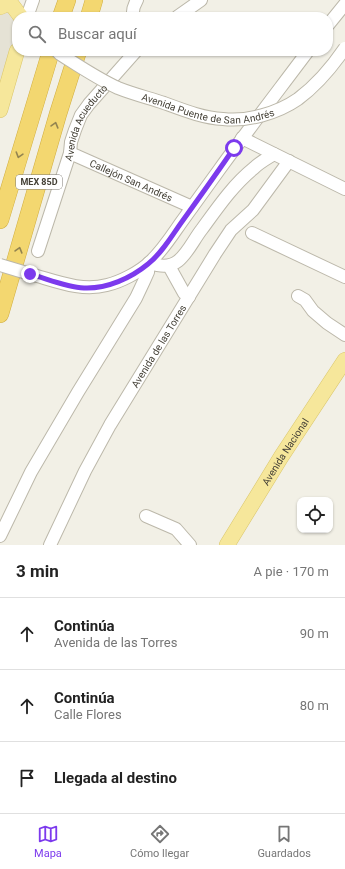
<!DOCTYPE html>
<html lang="es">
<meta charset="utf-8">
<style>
:root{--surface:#fff;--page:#f6f6f6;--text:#222;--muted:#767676;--line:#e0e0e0;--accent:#7c3aed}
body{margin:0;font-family:Roboto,sans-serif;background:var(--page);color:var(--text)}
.controls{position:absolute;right:12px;bottom:12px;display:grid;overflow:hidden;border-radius:8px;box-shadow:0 1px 3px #0004}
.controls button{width:36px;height:36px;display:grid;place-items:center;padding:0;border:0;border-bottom:1px solid var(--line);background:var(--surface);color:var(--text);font:20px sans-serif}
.stop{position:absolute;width:12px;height:12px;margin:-9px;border:3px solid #7c3aed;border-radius:50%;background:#fff}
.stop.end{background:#7c3aed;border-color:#fff;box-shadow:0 1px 4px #0008}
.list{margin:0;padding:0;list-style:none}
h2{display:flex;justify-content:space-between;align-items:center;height:52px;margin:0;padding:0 16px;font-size:17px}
h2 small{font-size:13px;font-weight:400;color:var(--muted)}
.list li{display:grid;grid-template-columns:26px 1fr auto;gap:12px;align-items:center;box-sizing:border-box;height:72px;padding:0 16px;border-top:1px solid var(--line)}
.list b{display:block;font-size:15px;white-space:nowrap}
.list p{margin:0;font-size:13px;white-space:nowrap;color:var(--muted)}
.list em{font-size:13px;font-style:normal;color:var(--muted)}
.icon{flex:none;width:22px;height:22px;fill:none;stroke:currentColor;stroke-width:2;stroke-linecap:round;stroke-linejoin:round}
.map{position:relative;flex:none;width:345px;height:545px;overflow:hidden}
.search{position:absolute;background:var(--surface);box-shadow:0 1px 3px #0004;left:12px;right:12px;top:12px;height:44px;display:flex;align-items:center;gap:10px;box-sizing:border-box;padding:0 14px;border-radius:16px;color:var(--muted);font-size:15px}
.sheet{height:268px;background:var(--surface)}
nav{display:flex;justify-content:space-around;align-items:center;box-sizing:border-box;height:56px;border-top:1px solid var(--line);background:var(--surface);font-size:11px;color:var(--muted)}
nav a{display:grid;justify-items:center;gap:2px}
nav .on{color:var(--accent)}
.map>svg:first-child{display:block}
</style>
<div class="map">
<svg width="345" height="545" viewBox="0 0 345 545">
<rect width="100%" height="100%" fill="#f2f0e6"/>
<!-- residential -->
<path fill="#e5e2d5" d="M0 0 17 17V31L0 80Z"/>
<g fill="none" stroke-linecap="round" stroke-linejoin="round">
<!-- minor casing -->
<g stroke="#bcb8aa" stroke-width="14">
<g id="minor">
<path d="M27 17 33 0"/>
<path d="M133 17C132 10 134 5 137 0"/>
<path d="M177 17 201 0"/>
<path d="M328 25 345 4"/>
<path d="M242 138 345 189"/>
<path id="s1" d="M70 153 192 207"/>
<path d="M252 233 345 277"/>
<path id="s2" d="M38 251 70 153 71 142 75 130 81 115 89 104 136 51"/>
<path d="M149 263C159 266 169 268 178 261 188 253 194 239 202 229 218 207 233 185 254 168 260 162 268 158 274 154"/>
<path d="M169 266 184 293 189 297"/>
<path d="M30 274C56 281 81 292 107 285 120 282 140 272 150 262 162 251 171 237 180 224 193 206 206 188 219 170 248 130 278 91 308 51"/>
<path d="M298 296 305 300 313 311 327 323 345 335"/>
<path d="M146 516 176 529 190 545"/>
<path d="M0 536 31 472 78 392 136 298 144 281 148 272 149 263"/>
<path id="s3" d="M50 545 85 471 110 425 215 254 231 230 253 210 289 161"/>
</g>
</g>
<!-- major casing -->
<g stroke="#dac66c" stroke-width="16">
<g id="major">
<path d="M0 7 7 4 12 5 21 17"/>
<path d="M0 110 17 51"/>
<path id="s4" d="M227 545 281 457 345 360"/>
</g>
</g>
<!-- highway casing -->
<g stroke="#d1ae41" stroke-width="18">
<path id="highway" d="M61 17 67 0
M89 17 94 0
M0 220 51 51
M0 314 58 114 78 51"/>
</g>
<!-- minor -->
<use href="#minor" stroke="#fff" stroke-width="12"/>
<!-- major -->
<use href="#major" stroke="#f6e79b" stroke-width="15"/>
<!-- highway -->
<use href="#highway" stroke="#f3d770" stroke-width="17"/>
<!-- minor-bridge casing -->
<g stroke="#bcb8aa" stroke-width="14" stroke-linecap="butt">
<g id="minor-bridge">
<path id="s5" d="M57 51 60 54C79 66 98 79 118 88 133 94 149 98 164 103 183 110 203 118 223 119 247 122 278 113 298 99 317 85 332 67 345 48"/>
<path d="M0 265 30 274"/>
</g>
</g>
<!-- minor-bridge -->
<use href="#minor-bridge" stroke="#fff" stroke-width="12"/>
</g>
<!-- one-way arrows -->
<defs><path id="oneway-chevron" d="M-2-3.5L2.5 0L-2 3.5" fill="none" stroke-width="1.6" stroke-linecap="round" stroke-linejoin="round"/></defs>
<g stroke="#938450">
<use href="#oneway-chevron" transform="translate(55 125) rotate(-74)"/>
<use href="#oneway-chevron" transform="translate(19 155) rotate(107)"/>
<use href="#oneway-chevron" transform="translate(19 250) rotate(-74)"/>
</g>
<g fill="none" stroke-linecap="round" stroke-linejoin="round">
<!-- route -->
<path stroke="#7c3aed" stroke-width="5" d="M30 274C48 279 66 287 84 288 107 289 131 278 148 264 162 253 171 237 181 223 199 198 217 173 234 148"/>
</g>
<g text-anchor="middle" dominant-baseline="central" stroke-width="3.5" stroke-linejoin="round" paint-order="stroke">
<!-- shield labels -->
<rect fill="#fff" stroke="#7c7972" stroke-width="1" x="16" y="175" width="46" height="14" rx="3"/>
<g font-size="9" font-weight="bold" fill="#444036">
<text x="39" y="182">MEX 85D</text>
</g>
<!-- street labels -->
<g font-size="10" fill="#444036" stroke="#fff">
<text stroke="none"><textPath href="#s5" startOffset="165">Avenida Puente de San Andrés</textPath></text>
<text stroke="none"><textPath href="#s2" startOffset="138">Avenida Acueducto</textPath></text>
<text stroke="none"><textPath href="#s1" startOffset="67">Callejón San Andrés</textPath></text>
<text stroke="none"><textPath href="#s3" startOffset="227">Avenida de las Torres</textPath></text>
<text stroke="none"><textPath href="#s4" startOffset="110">Avenida Nacional</textPath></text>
</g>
</g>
</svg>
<div class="controls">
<button><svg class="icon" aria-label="locate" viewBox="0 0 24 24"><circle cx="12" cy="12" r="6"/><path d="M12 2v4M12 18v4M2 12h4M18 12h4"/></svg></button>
</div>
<div class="stop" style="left:234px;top:148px"></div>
<div class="stop end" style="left:30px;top:274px"></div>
<div class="search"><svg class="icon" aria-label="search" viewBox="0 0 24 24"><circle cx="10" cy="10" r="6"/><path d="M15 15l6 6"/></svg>Buscar aquí</div>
</div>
<section class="sheet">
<h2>3 min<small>A pie · 170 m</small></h2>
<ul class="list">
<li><svg class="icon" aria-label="ahead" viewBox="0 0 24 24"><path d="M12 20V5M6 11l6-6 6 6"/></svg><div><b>Continúa</b><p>Avenida de las Torres</p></div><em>90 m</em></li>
<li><svg class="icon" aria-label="ahead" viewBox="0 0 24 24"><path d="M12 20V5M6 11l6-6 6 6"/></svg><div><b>Continúa</b><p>Calle Flores</p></div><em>80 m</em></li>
<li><svg class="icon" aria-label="arrive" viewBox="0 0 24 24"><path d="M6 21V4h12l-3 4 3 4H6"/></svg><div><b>Llegada al destino</b></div></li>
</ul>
</section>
<nav>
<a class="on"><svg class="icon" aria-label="map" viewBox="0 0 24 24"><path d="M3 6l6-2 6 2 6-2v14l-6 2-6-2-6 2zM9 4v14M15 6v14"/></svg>Mapa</a>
<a><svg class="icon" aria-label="directions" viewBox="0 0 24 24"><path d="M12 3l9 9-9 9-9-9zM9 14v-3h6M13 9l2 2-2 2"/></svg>Cómo llegar</a>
<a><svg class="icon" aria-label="saved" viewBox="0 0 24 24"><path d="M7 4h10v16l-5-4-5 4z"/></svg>Guardados</a>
</nav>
